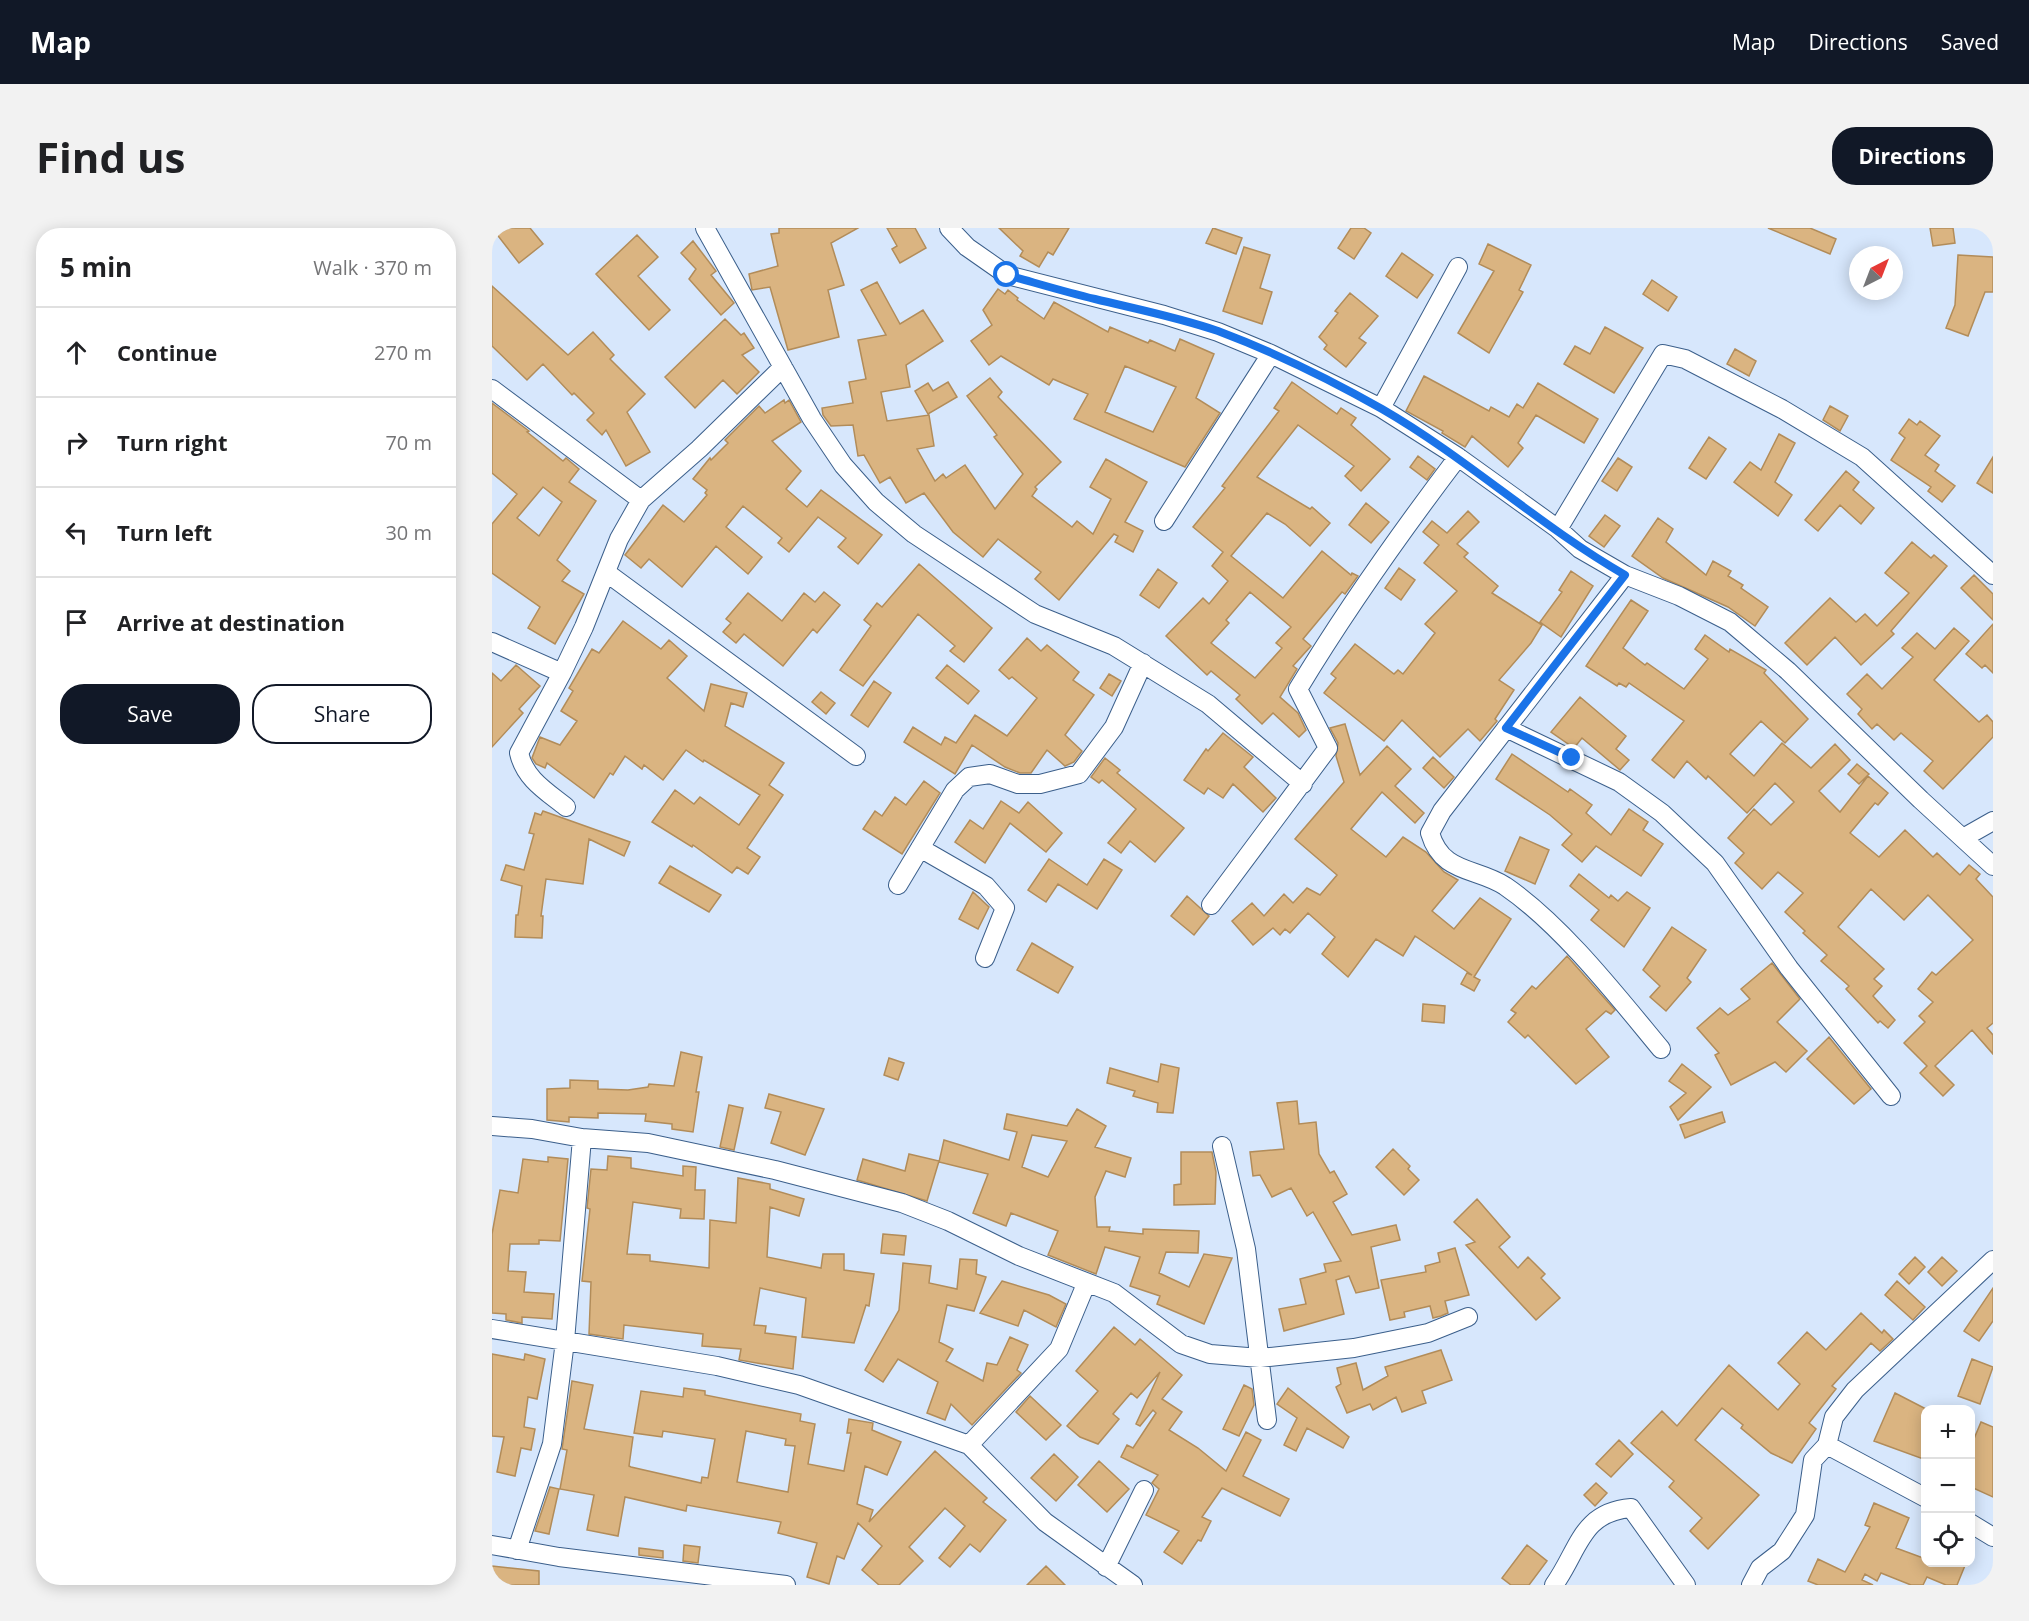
<!DOCTYPE html>
<meta charset="utf-8">
<style>
:root{--surface:#fff;--page:#f2f2f2;--text:#202124;--muted:#757577;--line:#e0e0e0;--accent:#111827}
body{margin:0;font-family:"Open Sans",sans-serif;background:var(--page);color:var(--text)}
.controls{position:absolute;right:18px;bottom:18px;display:grid;overflow:hidden;border-radius:12px;box-shadow:0 3px 15px #0003}
.controls button{width:54px;height:54px;display:grid;place-items:center;padding:0;border:0;border-bottom:2px solid var(--line);background:var(--surface);color:var(--text);font:30px sans-serif}
.compass{position:absolute;left:1357px;top:18px;width:54px;height:54px;border-radius:50%;background:var(--surface);box-shadow:0 3px 15px #0003;rotate:42deg}
.stop{position:absolute;width:18px;height:18px;margin:-14px;border:4px solid #1a73e8;border-radius:50%;background:#fff}
.stop.end{background:#1a73e8;border-color:#fff;box-shadow:0 2px 6px #0008}
.list{margin:0;padding:0;list-style:none}
h2{display:flex;justify-content:space-between;align-items:center;height:78px;margin:0;padding:0 24px;font-size:26px}
h2 small{font-size:20px;font-weight:400;color:var(--muted)}
.list li{display:grid;grid-template-columns:39px 1fr auto;gap:18px;align-items:center;box-sizing:border-box;height:90px;padding:0 24px;border-top:2px solid var(--line)}
.list b{display:block;font-size:22px;white-space:nowrap}
.list em{font-size:20px;font-style:normal;color:var(--muted)}
.actions{display:flex;gap:12px;padding:18px 24px}
.actions a{flex:1;padding:14px 0;border:2px solid var(--accent);border-radius:24px;text-align:center;font-size:21px;color:var(--accent)}
.actions .main{background:var(--accent);color:#fff}
.icon{flex:none;width:33px;height:33px;fill:none;stroke:currentColor;stroke-width:2;stroke-linecap:round;stroke-linejoin:round}
.map{position:relative;flex:none;width:1501px;height:1357px;overflow:hidden;border-radius:24px}
header{display:flex;align-items:center;gap:36px;box-sizing:border-box;height:84px;padding:0 30px;background:var(--accent);color:#fff}
header strong{font-size:28px}
nav{display:flex;gap:33px;margin-inline-start:auto;font-size:21px}
.intro{display:flex;align-items:center;justify-content:space-between;box-sizing:border-box;height:144px;padding:0 36px}
h1{margin:0;font-size:42px}
.button{padding:15px 27px;border-radius:24px;background:var(--accent);color:#fff;font-size:21px;font-weight:700}
main{display:flex;gap:36px;padding:0 36px}
aside{flex:1;background:var(--surface);border-radius:24px;box-shadow:0 3px 15px #0003}
.map>svg:first-child{display:block}
</style>
<header>
<strong>Map</strong>
<nav><a>Map</a><a>Directions</a><a>Saved</a></nav>
</header>
<div class="intro"><h1>Find us</h1><a class="button">Directions</a></div>
<main>
<aside>
<h2>5 min<small>Walk · 370 m</small></h2>
<ul class="list">
<li><svg class="icon" aria-label="ahead" viewBox="0 0 24 24"><path d="M12 20V5M6 11l6-6 6 6"/></svg><div><b>Continue</b></div><em>270 m</em></li>
<li><svg class="icon" aria-label="right" viewBox="0 0 24 24"><path d="M7 20v-9h11M14 6l5 5-5 5"/></svg><div><b>Turn right</b></div><em>70 m</em></li>
<li><svg class="icon" aria-label="left" viewBox="0 0 24 24"><path d="M17 20v-9H6M10 6l-5 5 5 5"/></svg><div><b>Turn left</b></div><em>30 m</em></li>
<li><svg class="icon" aria-label="arrive" viewBox="0 0 24 24"><path d="M6 21V4h12l-3 4 3 4H6"/></svg><div><b>Arrive at destination</b></div></li>
</ul>
<div class="actions"><a class="main">Save</a><a>Share</a></div>
</aside>
<div class="map">
<svg width="1501" height="1357" viewBox="0 0 1501 1357">
<rect width="100%" height="100%" fill="#d7e7fc"/>
<!-- building -->
<path fill="#dab481" stroke="#b28c59" stroke-width="1.5" fill-rule="evenodd" d="M0 0H38L51 16 27 35Z
M287 0H366L339 15 352 57 336 62 347 109 296 122 278 59 260 62 257 46 286 38 279 6 287 5Z
M395 0H423L434 20 408 35 400 21 405 18Z
M507 0H577L561 27 556 24 547 39 528 28 531 23Z
M721 0 750 10 744 26 714 15Z
M859 0H872L879 5 862 31 846 20Z
M1276 0H1318L1344 11 1338 26Z
M1438 0H1461L1463 15 1441 18Z
M145 7 166 29 146 48 178 82 157 102 104 46Z
M201 13 224 43 219 47 242 75 229 87 197 51 204 41 189 25Z
M996 16 1039 37 1027 62 1031 64 997 125 966 105 1002 43 987 36Z
M752 19 778 27 768 60 780 64 770 96 731 83Z
M910 25 941 47 925 70 894 48Z
M1466 27 1501 29V64H1493L1476 108 1454 100 1463 77Z
M1160 52 1185 69 1176 83 1151 66Z
M385 54 408 96 431 82 451 113 414 137 418 159 389 164 395 193 437 187 442 218 425 221 443 253 451 246 454 250 473 237 503 281 531 246 502 209 505 207 475 168 498 150 510 164 506 169 569 234 543 259 545 261 540 268 580 299 585 293 601 306 619 271 598 259 614 231 655 254 633 294 651 303 641 324 623 314 626 308 622 306 567 372 543 351 549 344 506 311 491 329 461 304 432 265 414 275 398 249 388 255 372 227 366 228 361 197 339 198 331 187 330 180 361 175 357 154 374 151 366 112 394 107 369 62Z
M0 58 76 127 101 104 122 127 118 131 153 166 135 184 158 224 134 238 114 202 110 207 95 192 102 185 82 165 80 167 51 136 35 152 0 118Z
M506 61 513 66 516 62 526 70 525 72 552 91 562 74 616 104 618 99 656 115 658 112 683 123 688 111 722 126 704 170 728 185 693 239 582 191 596 166 561 151 557 157 509 128 497 137 479 113 500 97 491 82ZM633 138 684 159 661 204 613 184Z
M858 65 886 88 867 110 874 115 854 139 832 121 835 117 827 109 846 85 843 83Z
M233 91 249 107 252 105 262 120 250 127 267 144 245 166 231 152 203 180 173 149Z
M1113 99 1151 120 1122 165 1072 136 1083 118 1098 126Z
M1243 121 1264 133 1257 148 1235 136Z
M932 148 997 183 999 179 1017 189 1025 176 1031 180 1046 155 1106 191 1092 215 1044 187 1026 215 1031 220 1016 239 980 208 973 219 950 205 951 203 914 183Z
M456 154 465 169 436 186 423 163 436 155 441 163Z
M800 154 845 186 849 180 864 190 859 197 898 231 869 263 853 248 862 238 806 197 765 249 818 281 820 279 838 295 818 318 793 296 775 285 739 328 791 370 830 323 859 347 860 345 866 348 853 366 850 364 811 411 819 418 801 438 805 441 788 469 806 485 814 502 807 509 781 485 770 496 744 471 748 467 719 443 715 447 674 408 711 370 717 376 736 353 720 338 731 324 701 299 733 260 730 258 787 183 782 180ZM758 364 799 399 784 415 790 420 763 450 719 415 737 395 734 392Z
M292 172 293 175 297 172 309 194 280 213 309 243 294 261 315 279 329 262 390 307 366 336 346 319 354 310 326 289 297 324 286 315 290 310 251 278 234 299 270 329 256 346 224 318 190 359 157 331 149 340 133 327 171 277 192 294 215 267 213 265 215 262 201 251 218 230 219 232 236 215 233 212 267 178 273 185Z
M0 175 37 203 35 204 71 233 74 230 87 241 77 254 104 273 65 332 78 343 70 353 92 366 63 416 36 400 48 379 0 345V296L25 266 0 245ZM51 259 70 274 47 308 25 290Z
M1338 178 1356 188 1348 203 1331 192Z
M1417 191 1425 197 1428 193 1448 208 1433 227 1447 237 1443 243 1463 258 1450 274 1436 263 1439 259 1399 232 1413 210 1407 205Z
M1287 206 1303 215 1283 254 1300 267 1286 288 1242 254 1258 234 1269 242Z
M1217 209 1234 221 1214 251 1197 240Z
M926 228 943 241 935 252 918 239Z
M1501 229V265L1485 255Z
M1126 230 1140 239 1125 263 1110 253Z
M1354 243 1367 254 1361 262 1382 280 1369 296 1348 277 1326 303 1313 292Z
M874 275 897 294 879 315 857 297Z
M976 283 987 294 965 316 976 325 972 329 1006 358 1000 365 1050 397 1039 415 1007 452 1022 462 1003 491 1005 493 988 513 976 501 948 529 910 492 892 513 832 465 844 450 839 446 863 416 902 446 906 442 911 446 943 405 933 396 965 363 932 335 947 317 931 304 940 293 955 305Z
M1113 287 1128 298 1112 319 1097 308Z
M1166 290 1181 301 1174 314 1214 347 1221 333 1239 343 1236 348 1251 357 1249 360 1276 379 1263 398 1236 379 1171 350 1140 328Z
M1420 314 1439 330 1442 327 1455 338 1399 403 1402 406 1369 437 1343 409 1315 437 1293 415 1338 370 1364 394 1373 386 1385 398 1417 365 1393 345Z
M427 336 500 400 472 434 458 423 463 418 426 386 371 458 348 442 379 398 372 392 385 375 390 379Z
M907 340 923 352 909 372 893 360Z
M666 341 685 355 667 380 648 367Z
M1079 343 1101 358 1069 409 1048 394 1070 364 1067 362Z
M1482 347 1501 366V392L1469 360Z
M332 364 348 377 325 405 321 401 291 438 252 406 244 415 231 404 239 395 234 391 256 365 290 393 312 365 323 374Z
M1139 372 1156 383 1131 420 1153 437 1155 435 1192 461 1216 431 1203 421 1213 407 1237 424 1238 421 1274 442 1272 445 1316 491 1293 515 1269 493 1238 526 1262 548 1290 515 1319 540 1343 516 1358 532 1327 563 1348 584 1376 548 1396 565 1386 577 1383 575 1358 605 1387 629 1413 602 1441 629 1445 625 1468 647 1477 637 1488 646 1484 651 1501 669V795L1495 800 1501 807V826L1480 802 1443 838 1462 857 1451 868 1428 845 1435 838 1412 815 1433 794 1427 788 1441 774 1426 761 1440 744 1444 747 1481 712 1436 667 1412 692 1379 661 1346 699 1392 741 1382 751 1390 758 1381 768 1403 792 1396 800 1388 793 1386 795 1354 761 1357 758 1329 733 1335 727 1311 705 1313 703 1293 684 1311 665 1286 644 1270 661 1243 635 1252 625 1236 610 1262 581 1279 597 1302 574 1283 555 1255 585 1216 548 1214 551 1195 533 1182 550 1160 532 1192 493 1137 455 1134 459 1127 455 1125 458 1094 438Z
M131 393 169 421 177 412 195 428 175 450 212 483 219 456 255 465 251 479 239 475 233 498 292 535 277 557 291 567 255 620 268 629 256 646 245 639 240 645 201 617 200 619 160 594 183 562 202 576 208 569 247 597 268 567 212 532 211 534 194 522 171 552 152 537 150 541 133 528 121 547 118 545 102 570 55 535 53 540 44 536 40 530 48 509 68 517 85 493 69 483 81 463 77 460 100 421 107 425Z
M1501 396V445L1493 437 1490 440 1474 426Z
M1462 400 1477 413 1442 452 1487 494 1495 487 1501 494V509L1451 561 1432 543 1441 533 1409 505 1402 512 1385 496 1380 501 1366 486 1370 481 1355 466 1375 446 1390 461 1421 429 1410 420 1425 405 1443 421Z
M535 410 549 423 555 417 587 444 581 452 602 467 573 507 590 523 582 534 573 538 555 522 539 545H528L513 539 480 517 463 546 412 514 421 499 449 517 453 509 464 515 483 487 515 508 545 470 520 449 517 451 507 442Z
M24 437 48 458 27 481 31 485 0 519V445L9 453Z
M455 437 487 463 476 476 444 450Z
M617 446 629 453 620 468 608 460Z
M382 453 399 465 376 499 359 487Z
M329 464 343 475 334 486 320 474Z
M1088 469 1134 508 1124 521 1137 532 1128 542 1090 510 1082 520 1059 504Z
M853 496 868 547 895 518 919 541 903 558 932 585 923 595 890 564 859 601 894 629 911 609 934 624 952 644 966 652 940 683 962 701 988 670 1019 691 982 749 988 752 982 763 969 756 975 745 980 747 923 708 911 728 884 711 856 749 830 726 843 709 816 685 798 705 793 701 788 707 781 700 761 717 740 693 760 675 772 688 792 666 801 675 815 660 828 667 845 647 803 611 852 554 844 528 846 515 838 500Z
M731 505 761 529 752 539 784 570 771 584 741 556 731 570 716 560 712 566 692 552 714 521 716 523Z
M1020 526 1076 564 1078 561 1100 577 1094 585 1119 607 1137 581 1156 594 1151 602 1171 616 1149 648 1104 618 1090 634 1070 617 1080 606 1058 587 1004 551Z
M941 529 962 549 952 560 931 540Z
M613 530 628 542 625 545 692 600 663 634 638 613 629 625 616 615 644 581 610 552 607 555 599 549Z
M1365 536 1377 546 1367 556 1356 546Z
M432 553 448 565 410 626 371 601 383 583 390 588 403 569 414 577Z
M509 573 527 585 536 574 570 605 554 624 518 595 493 635 463 614 478 592 491 601Z
M51 583 138 614 132 628 97 611 91 656 54 651 49 688H51L50 710 23 709 24 687H26L30 658 9 652 14 637 32 642 42 606 37 605 43 585 49 587Z
M1028 609 1057 622 1043 656 1013 643Z
M557 631 595 657 612 631 630 642 605 681 566 656 554 674 536 662Z
M178 638 229 667 217 684 167 655Z
M1087 646 1117 670 1119 667 1126 673 1135 664 1158 680 1132 719 1099 692 1107 682 1078 658Z
M481 664 497 679 486 701 467 691Z
M695 668 717 688 702 707 679 688Z
M1180 699 1214 722 1195 750 1199 754 1174 783 1158 769 1168 758 1151 742Z
M540 715 581 739 566 765 525 742Z
M1075 728 1123 782 1119 786 1114 783 1094 801 1117 829 1084 856 1036 807 1033 810 1016 794 1024 785 1019 782 1040 758 1044 761Z
M1280 735 1308 771 1285 794 1315 823 1294 844 1283 834 1239 857 1223 827 1227 825 1205 800 1228 780 1236 787 1258 771 1249 761Z
M931 776 953 778 952 795 930 793Z
M1337 809 1379 861 1362 876 1315 831Z
M189 824 210 829 204 864H207L201 904 180 901V896L153 893 154 886 106 885V890L77 889V894L55 892V861L78 860V852L106 853V861L136 862 156 859 157 856 182 858Z
M397 830 412 835 406 852 392 847Z
M669 836 687 840 681 885 665 884 666 875 641 868 643 863 615 855 618 840 666 854Z
M1190 836 1219 859 1186 892 1178 879 1194 865 1177 853Z
M277 866 332 881 313 927 279 915 289 884 273 880Z
M805 873 807 896 824 894 827 926 838 945 842 943 855 966 841 974 860 1007 904 997 908 1012 879 1019 887 1060 864 1065 857 1048 844 1052 852 1086 792 1103 787 1081 814 1076 808 1051 834 1044 832 1036 849 1033 821 984 815 988 799 960 780 969 768 947 761 948 758 924 792 921 785 875Z
M237 877 251 880 242 922 228 919Z
M585 881 614 898 603 919 639 930 633 949 614 943 603 969 605 999H618L617 1003 651 1006V1001L707 1003 706 1025 674 1024 667 1045 697 1059 712 1026 740 1030 712 1096 665 1076 668 1068 638 1058 648 1029 613 1019 604 1046 556 1027 566 1003 519 985 514 998 481 985 496 946 447 934 452 912 517 932 525 904 512 901 515 886 575 898ZM540 907 575 913 556 949 530 939Z
M1230 884 1233 894 1193 910 1188 897Z
M901 921 918 938 916 941 927 952 912 967 884 939Z
M689 924H720L724 944 723 976 682 977V957L689 956Z
M417 926 447 933 435 973 365 952 371 931 413 943Z
M116 928 139 930V940L191 948V938L204 939 203 962H213L212 991 188 990 189 981 141 974 135 1026 158 1027V1033L217 1040 218 992 244 995 246 950 278 956V961L312 971 307 988 278 979 275 1029 329 1040 331 1026H352V1042L382 1046 377 1078 374 1077 362 1115 310 1109 314 1070 268 1060 262 1097 274 1098 273 1105 304 1109 301 1141 247 1132 249 1121 210 1118 211 1106 132 1097 131 1111 97 1106 99 1054 90 1053 98 981 95 980 99 941 115 942Z
M56 929 76 931 68 1013 47 1012V1016H18L16 1043 34 1044 32 1064 62 1066 60 1091 30 1089V1095L14 1092V1086L0 1085V1006L8 962 26 965 31 931 56 934Z
M985 971 1018 1009 1007 1019 1026 1040 1036 1029 1053 1046 1049 1050 1068 1070 1044 1092 974 1017 983 1014 962 994Z
M391 1006 414 1008 412 1027 389 1025Z
M963 1020 977 1067 953 1073 956 1085 949 1088 941 1090 938 1078 912 1084 913 1089 898 1092 889 1052 934 1044 933 1038 948 1034 946 1025Z
M1423 1029 1433 1039 1417 1056 1407 1046Z
M1450 1029 1465 1043 1450 1058 1436 1044Z
M468 1031 485 1032 484 1046 494 1049 482 1083 455 1077 447 1114 461 1121 454 1133 491 1153 495 1135 505 1137 518 1109 536 1117 525 1142 529 1145 480 1197 459 1176 453 1192 435 1185 446 1154 406 1131 391 1154 373 1142 407 1082 411 1035 439 1038 437 1055 465 1061Z
M510 1053 557 1067 574 1076 564 1099 532 1082 526 1098 488 1085Z
M1405 1053 1433 1079 1421 1092 1393 1067Z
M1501 1060V1093L1487 1113 1472 1103Z
M1369 1085 1390 1105 1392 1102 1401 1111 1388 1123 1379 1115 1340 1158 1344 1161 1317 1195 1324 1201 1300 1235 1279 1225 1249 1200 1251 1197 1230 1180 1203 1212 1267 1267 1216 1321 1198 1303 1210 1290 1177 1259 1182 1253 1139 1215 1170 1183 1185 1198 1237 1137 1286 1182 1308 1156 1286 1135 1315 1104 1334 1122Z
M622 1099 643 1117 648 1111 690 1147 670 1171 690 1184 677 1202 706 1220 734 1243 754 1204 769 1212 751 1248 797 1271 788 1288 730 1260 710 1289 719 1293 709 1313 706 1312 690 1336 672 1324 687 1303 654 1287 667 1261 660 1255 666 1247 629 1229 635 1217 641 1220 664 1185 661 1182 648 1198 644 1196 668 1144 645 1170 639 1165 621 1186 627 1191 606 1216 588 1209 575 1198 606 1163 584 1143Z
M949 1122 960 1152 930 1163 934 1175 910 1184 904 1169 881 1182 878 1176 855 1185 844 1159 849 1156 845 1140 864 1135 871 1162 896 1148 893 1139Z
M0 1126 32 1132 33 1126 53 1131 45 1171 36 1169 32 1199 43 1201 39 1222 29 1220 23 1248 5 1244 12 1209 0 1208Z
M1480 1131 1501 1139 1488 1176 1466 1168Z
M80 1153 101 1157 92 1201 141 1209 137 1238 139 1239 209 1255 210 1249 216 1250 223 1211 171 1203 170 1209 142 1205 149 1163 191 1169 192 1160 213 1163V1167L309 1186 308 1193 323 1196 316 1236 352 1243 359 1205H355L357 1191 381 1195 380 1202 409 1214 395 1247 373 1238 365 1276 381 1282 377 1294 443 1223 495 1270 491 1274 514 1292 488 1324 478 1316 458 1339 447 1330 473 1298 453 1280 417 1319 431 1333 407 1357H387L370 1342 390 1318 366 1295 352 1331 345 1328 337 1356 315 1349 325 1315 286 1305 289 1294 195 1277 194 1283 133 1269 126 1308 95 1302 102 1267 68 1261 75 1222 70 1221ZM254 1203 294 1211 293 1217 303 1218 296 1264 245 1254Z
M752 1157 760 1161 762 1177 747 1208 731 1201Z
M796 1160 857 1209 851 1220 815 1200 804 1223 792 1217 805 1190 785 1176Z
M1403 1165 1434 1181V1232L1382 1213Z
M538 1168 569 1197 554 1212 524 1184Z
M1489 1194 1501 1199V1269L1479 1259V1218Z
M1127 1212 1141 1226 1119 1249 1104 1236Z
M562 1226 586 1249 564 1273 539 1250Z
M607 1233 637 1261 615 1284 586 1257Z
M1104 1255 1115 1265 1103 1278 1092 1267Z
M58 1259 67 1261 57 1306 43 1303Z
M1382 1275 1417 1290 1404 1320 1434 1331V1335H1474L1465 1357H1454L1435 1349 1431 1357H1419L1389 1345 1385 1353 1373 1346 1370 1352 1381 1357H1326L1316 1353 1326 1331 1353 1344 1378 1299 1373 1297Z
M192 1317 208 1319 206 1335 191 1333Z
M1035 1317 1055 1333 1037 1357H1019L1010 1350Z
M147 1320 171 1323V1330L147 1327Z
M0 1338 47 1343V1357H0Z
M554 1338 573 1357H535Z"/>
<g fill="none" stroke-linecap="round" stroke-linejoin="round">
<!-- minor casing -->
<g stroke="#3b5f8b" stroke-width="20">
<path id="minor" d="M213 0 320 191 351 237 384 274 422 306 543 386 622 418 716 476 811 556
M457 0 475 19 515 47 672 87 726 104 779 126 889 180 966 229 1066 301 1088 321 1133 347 1187 368 1238 394 1296 443 1429 572 1501 638
M0 161 149 272
M889 180 966 39
M672 293 779 126
M1066 301 1171 126 1193 131 1290 181 1370 229 1501 347
M115 345 364 528
M1133 347 950 583 938 605C950 646 983 639 1013 658 1070 697 1125 768 1169 821
M0 414 70 445
M1014 500 1127 554 1170 585 1223 635 1297 740 1399 868
M74 579C54 563 33 551 27 525L70 445 92 399 127 311 149 272 207 221 291 139
M1471 610 1501 593
M428 620 494 658 513 680 493 730
M406 657 463 562 477 549 498 546 526 556H548L587 546 622 499 651 435
M719 677 836 520 806 461C855 380 909 304 966 229
M0 898 40 901 90 910 156 915 283 942 410 975 456 993 527 1028 622 1065 689 1116 718 1126 768 1130 862 1120 936 1105 976 1089
M730 918 754 1021 775 1192
M0 1101 225 1138 307 1157 477 1217 553 1294 641 1357
M477 1217 567 1121 594 1056
M1335 1217 1434 1270
M1478 1295 1501 1309
M0 1317 67 1329 294 1357
M25 1322 60 1216 73 1113 90 910
M614 1339 652 1262
M1062 1357C1087 1322 1089 1284 1139 1280L1194 1357
M1259 1357 1268 1340 1290 1323 1313 1287 1321 1232 1335 1217 1342 1189 1363 1162 1501 1032"/>
</g>
<!-- minor -->
<use href="#minor" stroke="#fff" stroke-width="18"/>
</g>
<g fill="none" stroke-linecap="round" stroke-linejoin="round">
<!-- route -->
<path stroke="#1a73e8" stroke-width="8" d="M515 47C544 55 573 64 603 71 644 81 685 89 726 103 779 123 841 153 890 181 975 230 1048 298 1133 347L1014 500 1080 530"/>
</g>
</svg>
<div class="controls">
<button>+</button>
<button>−</button>
<button><svg class="icon" aria-label="locate" viewBox="0 0 24 24"><circle cx="12" cy="12" r="6"/><path d="M12 2v4M12 18v4M2 12h4M18 12h4"/></svg></button>
</div>
<svg class="compass" viewBox="-18 -18 36 36"><path d="M0-13l5 13h-10z" fill="#e53935"/><path d="M0 13l5-13h-10z" fill="#757577"/></svg>
<div class="stop" style="left:515px;top:47px"></div>
<div class="stop end" style="left:1080px;top:530px"></div>
</div>
</main>
